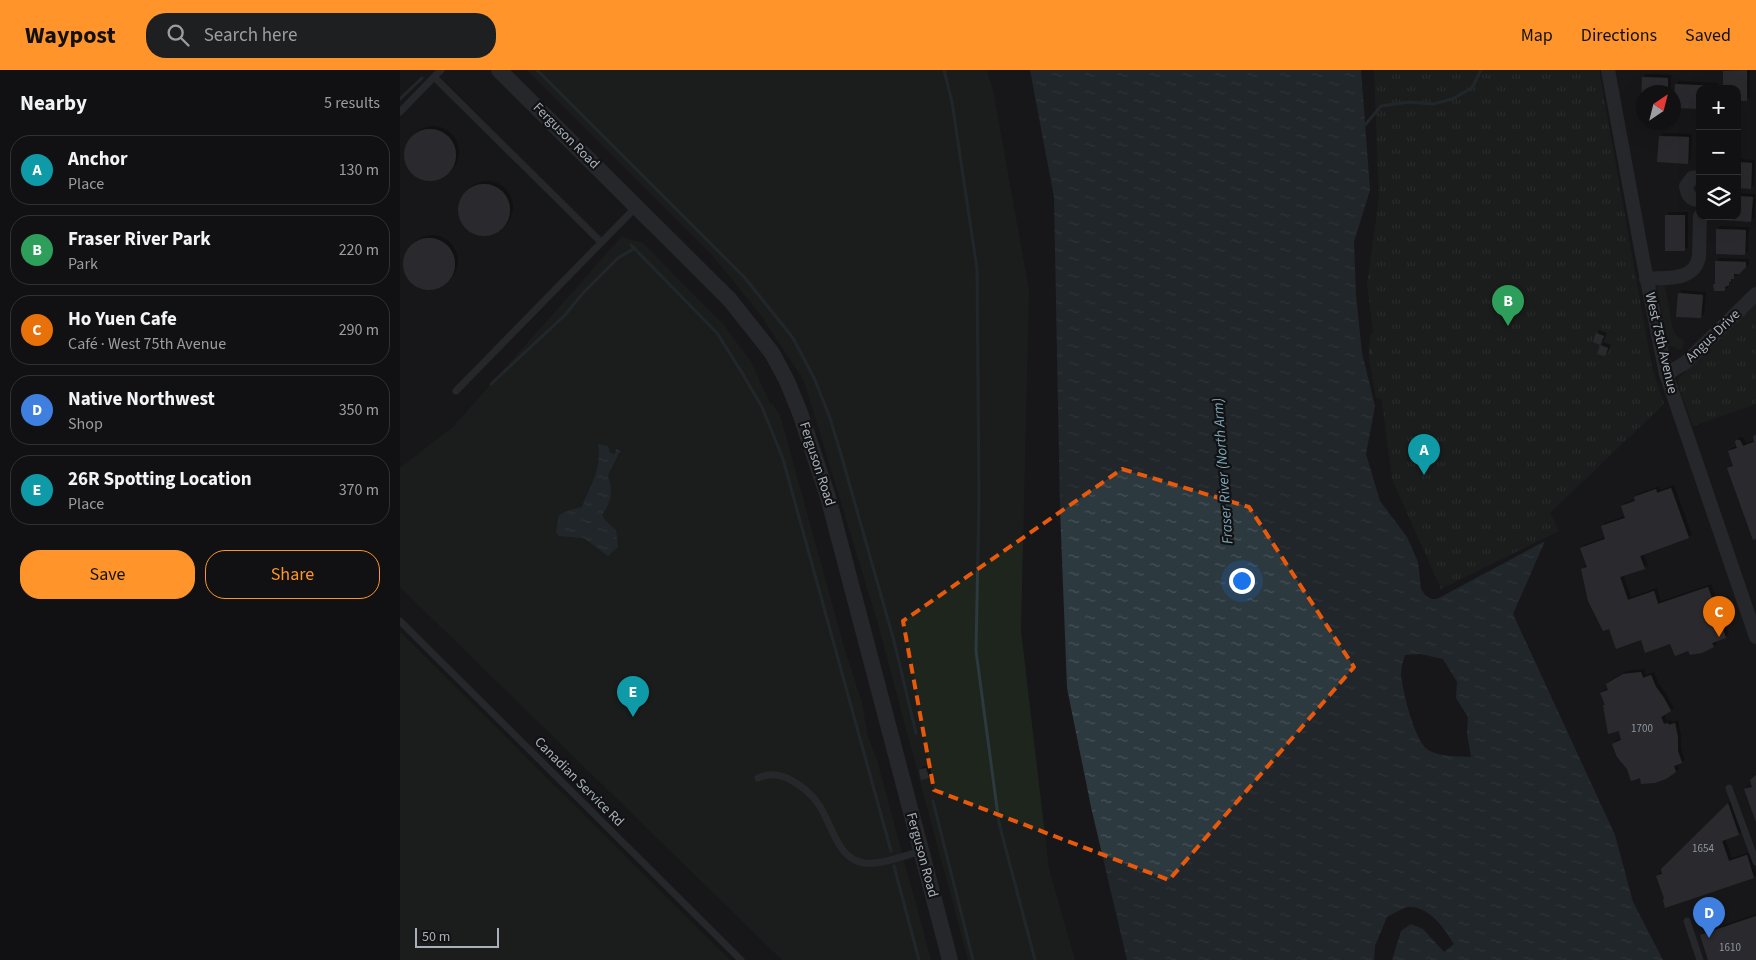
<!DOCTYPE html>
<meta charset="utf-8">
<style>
:root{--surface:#111113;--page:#1e1f21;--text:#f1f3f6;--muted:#9c9da0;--line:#303133;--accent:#ff952a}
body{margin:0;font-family:"Source Sans 3",sans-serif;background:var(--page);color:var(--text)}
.controls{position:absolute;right:15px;top:15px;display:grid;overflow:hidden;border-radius:10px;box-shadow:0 5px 20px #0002}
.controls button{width:45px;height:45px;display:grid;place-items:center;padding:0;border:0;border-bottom:1px solid var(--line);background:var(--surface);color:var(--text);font:25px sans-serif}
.compass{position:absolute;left:1236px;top:15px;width:45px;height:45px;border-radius:50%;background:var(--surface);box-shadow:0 5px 20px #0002;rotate:35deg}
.scale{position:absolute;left:15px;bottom:12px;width:84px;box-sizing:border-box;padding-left:5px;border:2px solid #a8b1ba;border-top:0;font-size:14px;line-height:18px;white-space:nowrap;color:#a8b1ba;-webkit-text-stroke:4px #121214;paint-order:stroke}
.you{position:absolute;left:841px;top:510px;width:18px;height:18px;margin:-12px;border:4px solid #fff;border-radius:50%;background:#1a73e8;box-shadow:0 0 0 8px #1a73e833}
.badge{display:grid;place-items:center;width:32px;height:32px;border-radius:50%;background:var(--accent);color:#fff;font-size:16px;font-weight:700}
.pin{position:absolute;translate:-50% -41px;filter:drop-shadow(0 1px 2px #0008)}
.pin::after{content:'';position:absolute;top:26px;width:18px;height:15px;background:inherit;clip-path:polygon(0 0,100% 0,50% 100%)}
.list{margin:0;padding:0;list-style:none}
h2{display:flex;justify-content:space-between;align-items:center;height:65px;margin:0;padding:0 20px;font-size:21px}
h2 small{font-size:16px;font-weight:400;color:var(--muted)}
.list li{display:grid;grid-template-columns:32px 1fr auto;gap:15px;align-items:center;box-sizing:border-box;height:70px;margin:0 10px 10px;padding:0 10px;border:1px solid var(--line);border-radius:20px}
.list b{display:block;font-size:19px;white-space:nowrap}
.list p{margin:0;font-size:16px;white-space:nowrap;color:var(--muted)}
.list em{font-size:16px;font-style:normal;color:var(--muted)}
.actions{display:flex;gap:10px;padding:15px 20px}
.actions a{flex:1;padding:11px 0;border:1px solid var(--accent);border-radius:20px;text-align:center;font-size:18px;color:var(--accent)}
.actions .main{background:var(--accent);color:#111}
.icon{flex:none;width:28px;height:28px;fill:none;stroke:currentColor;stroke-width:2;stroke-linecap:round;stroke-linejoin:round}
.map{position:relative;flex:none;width:1356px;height:890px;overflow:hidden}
header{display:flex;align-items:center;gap:30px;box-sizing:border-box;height:70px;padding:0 25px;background:var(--accent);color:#111}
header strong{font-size:24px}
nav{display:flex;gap:28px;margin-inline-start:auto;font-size:18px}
.search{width:350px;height:45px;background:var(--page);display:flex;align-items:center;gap:12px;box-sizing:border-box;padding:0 18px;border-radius:20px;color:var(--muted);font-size:19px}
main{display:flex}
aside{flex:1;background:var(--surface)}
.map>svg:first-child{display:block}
</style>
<header>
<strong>Waypost</strong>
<div class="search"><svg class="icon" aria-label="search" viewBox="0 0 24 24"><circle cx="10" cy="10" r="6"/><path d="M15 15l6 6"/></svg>Search here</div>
<nav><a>Map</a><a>Directions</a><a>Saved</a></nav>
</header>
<main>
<aside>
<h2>Nearby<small>5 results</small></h2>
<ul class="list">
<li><span class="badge" style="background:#0f9aa8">A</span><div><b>Anchor</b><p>Place</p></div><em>130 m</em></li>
<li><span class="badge" style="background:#2e9e5b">B</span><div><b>Fraser River Park</b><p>Park</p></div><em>220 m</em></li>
<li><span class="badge" style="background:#e8710a">C</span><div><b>Ho Yuen Cafe</b><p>Café · West 75th Avenue</p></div><em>290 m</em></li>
<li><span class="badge" style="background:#3f7fe0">D</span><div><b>Native Northwest</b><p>Shop</p></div><em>350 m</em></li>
<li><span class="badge" style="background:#0f9aa8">E</span><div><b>26R Spotting Location</b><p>Place</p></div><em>370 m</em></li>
</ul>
<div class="actions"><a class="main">Save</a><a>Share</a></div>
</aside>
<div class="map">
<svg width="1356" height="890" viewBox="0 0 1356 890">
<defs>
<pattern id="forest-firs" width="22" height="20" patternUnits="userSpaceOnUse" patternTransform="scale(1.25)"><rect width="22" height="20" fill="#1d251d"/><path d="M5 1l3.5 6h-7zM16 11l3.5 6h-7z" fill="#3b423c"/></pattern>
<pattern id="park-tufts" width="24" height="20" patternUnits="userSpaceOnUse" patternTransform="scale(1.25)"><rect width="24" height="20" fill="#1d251d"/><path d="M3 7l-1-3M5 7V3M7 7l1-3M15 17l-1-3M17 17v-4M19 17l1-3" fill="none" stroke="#3b423c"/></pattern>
<pattern id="water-ripples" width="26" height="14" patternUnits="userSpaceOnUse" patternTransform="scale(1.25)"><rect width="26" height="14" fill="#2c393e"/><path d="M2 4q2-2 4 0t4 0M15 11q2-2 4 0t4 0" fill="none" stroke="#485358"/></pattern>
<filter id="shadow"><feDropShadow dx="3" dy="-3" stdDeviation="0" flood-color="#0009"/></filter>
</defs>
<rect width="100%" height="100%" fill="#171719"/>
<!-- grass -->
<path fill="#1d251d" d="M127 0H587L593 20 629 220 621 560 649 799 675 890H568L478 554 404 311 360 244 312 185Z
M222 166 231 170 242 172 323 254 335 270 351 292 370 333 373 335 380 345 444 577 462 633 468 667 477 690 531 890H382L0 517V398L53 357Z
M1261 212H1264L1273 259 1276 265 1284 271 1282 279 1278 280 1272 276H1268L1257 217Z
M0 562 330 890H0Z"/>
<!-- forest -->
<path fill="url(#forest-firs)" d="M979 260 984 330 976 327 969 289 970 264Z"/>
<!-- park -->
<path fill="url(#park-tufts)" d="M974 0H1199L1252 297 1264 334 1150 443 1159 461 1041 519 992 409 967 214 979 127Z
M1356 233V334L1293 356 1278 315 1279 308Z"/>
<!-- water -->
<path fill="url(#water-ripples)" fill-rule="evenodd" d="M630 0H961L970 120 954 172 956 225 962 283 975 336 966 384 980 431 1007 467 1018 492 1021 519 1025 525 1031 529H1037L1145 471 1113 544 1215 765 1233 832 1263 890H992L1001 861 1011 854 1023 859 1044 882 1054 874C1045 859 1029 836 1009 837 1002 838 993 844 987 847L975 876 974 890H727L691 737 667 618 660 438 654 127ZM1020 584 1043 589 1057 612 1056 628 1068 647 1067 663 1071 687C1057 686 1040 687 1028 680 1015 672 1002 620 1001 604 1001 598 1003 591 1005 585Z
M198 374 208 376 210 383 215 384 216 379 220 381 208 405C213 423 212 430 202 445L205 450 216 460 218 477 208 486 184 468 159 466 156 462 159 445 170 440 182 437C191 414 202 399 198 374Z"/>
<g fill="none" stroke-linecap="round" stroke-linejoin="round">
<!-- stream -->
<path stroke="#2c393e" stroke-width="3" d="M137 0 345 208 393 268 415 310 430 348 440 381 494 571 516 663
M544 0 552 32 577 199 579 429 576 581 599 753 635 890
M0 29 22 8
M965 55 981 36 1009 32 1033 34 1052 29 1072 18 1081 0
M231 175 317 263 341 301 362 337 383 389 491 781
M91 314 165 245 183 223 218 188 235 178
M533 731 573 890
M494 796 519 890"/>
</g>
<!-- building -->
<path fill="#414246" filter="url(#shadow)" d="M1347 0V31H1337V19H1323V1Z
M1242 7 1268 8V22H1244V37H1241Z
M1275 14 1315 16V19H1300V39L1274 38Z
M4 85a26 26 0 1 1 52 0a26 26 0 1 1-52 0Z
M1297 65H1300V92H1296Z
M1259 66 1289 67 1288 94 1257 92Z
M1337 92 1352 93 1351 119 1337 118Z
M58 140a26 26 0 1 1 52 0a26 26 0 1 1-52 0Z
M1337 126 1353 127 1351 152 1323 150 1324 146H1337Z
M1265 145H1285V181H1265Z
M1316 159 1346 160 1345 185 1316 184Z
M3 194a26 26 0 1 1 52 0a26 26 0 1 1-52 0Z
M1315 191 1346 192V197L1339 204H1334V209H1331V212H1329V215L1325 217V221H1314L1313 214H1315Z
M1278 223 1303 225 1301 248 1276 247Z
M1196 263 1204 266 1200 275 1208 278 1205 286 1197 284 1200 275 1193 272Z
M1356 365V469L1353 470 1327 398 1333 396 1328 381 1337 378 1335 372 1336 370H1340L1343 376 1354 372 1353 366Z
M1271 418 1289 468 1240 486 1245 499 1220 507 1228 530 1254 521 1258 534 1308 517 1326 568 1312 573 1314 577 1302 583 1290 585 1288 581 1275 586 1270 574 1245 583 1241 570 1216 579 1209 559 1203 561 1188 531 1181 499 1187 497 1180 478 1205 469 1201 456 1225 448 1221 436 1235 431 1234 427 1256 419 1257 423Z
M1241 602 1243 608 1251 605 1256 617 1264 628 1271 641 1261 647 1264 654 1268 653 1269 655 1275 653 1278 668V681L1282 693 1274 696 1276 702 1266 709 1255 713 1241 714 1240 708 1231 711 1227 699 1217 687 1212 674 1221 670 1219 661 1208 664 1203 635H1205L1200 623 1208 620 1206 614 1223 604Z
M526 698 529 708 521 710 519 700Z
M1356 705V752L1344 719 1352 717 1350 710Z
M1328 733 1339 765 1322 771 1329 791 1347 785 1354 808 1265 838 1263 830 1264 828 1256 806 1262 804 1261 799Z
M1356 846V890H1308L1300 865Z"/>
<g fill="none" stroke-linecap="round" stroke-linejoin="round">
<!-- service -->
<path stroke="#383a3f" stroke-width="7" d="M41 0 34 7 201 172
M0 42 34 7
M56 321 236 137
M0 551 341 890
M358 708C367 704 378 704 387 708 399 714 412 724 419 735 432 754 437 789 464 793 480 795 505 786 521 781
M1329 718 1356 792
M1287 851 1300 890"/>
<!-- minor -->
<path stroke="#383a3f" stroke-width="14" d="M1208 0 1244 195 1266 304 1356 567
M1300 107 1292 108 1286 116C1287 125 1291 130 1300 130
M1246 209C1266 207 1294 212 1299 187L1300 146
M1266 304 1285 293 1356 224"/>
<!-- tertiary -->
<path stroke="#383a3f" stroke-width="16" d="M99 0 330 230 372 283 387 311 400 343 428 427 550 890"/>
</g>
<!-- marked area -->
<path d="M0 0H1356V890H0ZM722 399 849 437 954 597 769 810 534 720 503 551Z" fill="#171719" fill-opacity=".55" fill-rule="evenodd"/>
<path fill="none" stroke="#e8590c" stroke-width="4" stroke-dasharray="10 6" stroke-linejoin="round" d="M722 399 849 437 954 597 769 810 534 720 503 551Z"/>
<g text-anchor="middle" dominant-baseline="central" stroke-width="4.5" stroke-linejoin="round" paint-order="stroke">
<!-- number labels -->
<g font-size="11" fill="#8e959d">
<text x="1242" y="658">1700</text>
<text x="1303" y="778">1654</text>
<text x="1330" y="877">1610</text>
</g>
<!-- street labels -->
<g font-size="14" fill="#a8b1ba" stroke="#121214">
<text transform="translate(166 66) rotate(45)">Ferguson Road</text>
<text transform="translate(1313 266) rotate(-44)">Angus Drive</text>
<text transform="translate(1261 273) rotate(77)">West 75th Avenue</text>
<text transform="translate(417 394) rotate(72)">Ferguson Road</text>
<text transform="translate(179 712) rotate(45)">Canadian Service Rd</text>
<text transform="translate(522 785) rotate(75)">Ferguson Road</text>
</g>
<!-- water labels -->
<g font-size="15" font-style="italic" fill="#7da6b7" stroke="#121214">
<text transform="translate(823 401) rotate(-94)">Fraser River (North Arm)</text>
</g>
</g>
</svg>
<div class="controls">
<button>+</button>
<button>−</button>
<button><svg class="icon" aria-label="layers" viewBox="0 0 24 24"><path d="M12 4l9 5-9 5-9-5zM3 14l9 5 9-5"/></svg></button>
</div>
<svg class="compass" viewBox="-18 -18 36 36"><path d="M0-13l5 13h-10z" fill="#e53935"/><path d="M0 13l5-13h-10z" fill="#9c9da0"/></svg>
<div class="scale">50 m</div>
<div class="you"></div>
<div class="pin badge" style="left:1024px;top:405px;background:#0f9aa8">A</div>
<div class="pin badge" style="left:1108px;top:256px;background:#2e9e5b">B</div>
<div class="pin badge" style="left:1319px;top:567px;background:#e8710a">C</div>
<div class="pin badge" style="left:1309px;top:868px;background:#3f7fe0">D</div>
<div class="pin badge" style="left:233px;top:647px;background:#0f9aa8">E</div>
</div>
</main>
